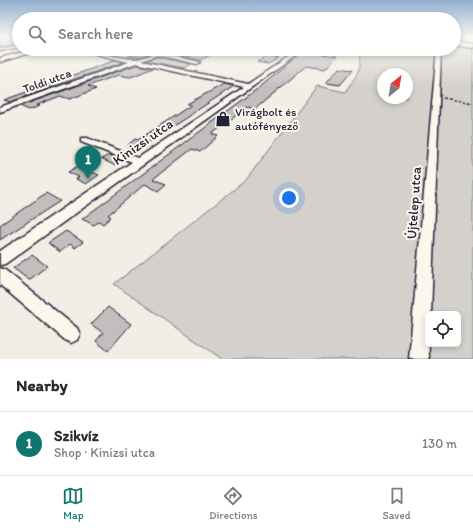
<!DOCTYPE html>
<meta charset="utf-8">
<style>
:root{--surface:#fff;--page:#f2f2f3;--text:#2b2b33;--muted:#7c7c81;--line:#e1e1e2;--accent:#0f766e}
body{margin:0;font-family:Itim,sans-serif;background:var(--page);color:var(--text)}
.controls{position:absolute;right:12px;bottom:12px;display:grid;overflow:hidden;border-radius:6px;box-shadow:0 2px 6px #0003}
.controls button{width:36px;height:36px;display:grid;place-items:center;padding:0;border:0;border-bottom:1px solid var(--line);background:var(--surface);color:var(--text);font:20px sans-serif}
.compass{position:absolute;left:377px;top:68px;width:36px;height:36px;border-radius:50%;background:var(--surface);box-shadow:0 2px 6px #0003;rotate:31deg}
.you{position:absolute;left:289px;top:198px;width:14px;height:14px;margin:-10px;border:3px solid #fff;border-radius:50%;background:#1a73e8;box-shadow:0 0 0 6px #1a73e833}
.badge{display:grid;place-items:center;width:26px;height:26px;border-radius:50%;background:var(--accent);color:#fff;font-size:13px;font-weight:700}
.pin{position:absolute;translate:-50% -33px;filter:drop-shadow(0 1px 2px #0008)}
.pin::after{content:'';position:absolute;top:21px;width:14px;height:12px;background:inherit;clip-path:polygon(0 0,100% 0,50% 100%)}
.list{margin:0;padding:0;list-style:none}
h2{display:flex;justify-content:space-between;align-items:center;height:52px;margin:0;padding:0 16px;font-size:17px}
h2 small{font-size:13px;font-weight:400;color:var(--muted)}
.list li{display:grid;grid-template-columns:26px 1fr auto;gap:12px;align-items:center;box-sizing:border-box;height:64px;padding:0 16px;border-top:1px solid var(--line)}
.list b{display:block;font-size:15px;white-space:nowrap}
.list p{margin:0;font-size:13px;white-space:nowrap;color:var(--muted)}
.list em{font-size:13px;font-style:normal;color:var(--muted)}
.icon{flex:none;width:22px;height:22px;fill:none;stroke:currentColor;stroke-width:2;stroke-linecap:round;stroke-linejoin:round}
.map{position:relative;flex:none;width:473px;height:359px;overflow:hidden}
.search{position:absolute;background:var(--surface);box-shadow:0 2px 6px #0003;left:12px;right:12px;top:12px;height:44px;display:flex;align-items:center;gap:10px;box-sizing:border-box;padding:0 14px;border-radius:22px;color:var(--muted);font-size:15px}
.sheet{height:116px;background:var(--surface)}
nav{display:flex;justify-content:space-around;align-items:center;box-sizing:border-box;height:56px;border-top:1px solid var(--line);background:var(--surface);font-size:11px;color:var(--muted)}
nav a{display:grid;justify-items:center;gap:2px}
nav .on{color:var(--accent)}
.map>svg:first-child{display:block}
</style>
<div class="map">
<svg width="473" height="359" viewBox="0 0 473 359">
<rect width="100%" height="100%" fill="#f2eee5"/>
<filter id="ink" filterUnits="userSpaceOnUse"><feTurbulence type="fractalNoise" baseFrequency=".025" numOctaves="2"/><feDisplacementMap in="SourceGraphic" scale="8" xChannelSelector="R" yChannelSelector="G"/><feConvolveMatrix kernelMatrix="1 2 1 2 8 2 1 2 1" color-interpolation-filters="sRGB"/></filter>
<g filter="url(#ink)">
<!-- green -->
<path fill="#d4d1cc" stroke="#7b7a84" fill-rule="evenodd" d="M454 45 473 48V359H222L114 284 246 180 317 86 345 92C355 77 362 72 359 54L362 49H454ZM383 74H407V98H383ZM428 314H458V344H428Z"/>
<!-- building -->
<path fill="#c2bebe" stroke="#22223b" d="M0 37H5L16 44 0 47Z
M149 49H163L142 56 127 57Z
M173 49H194L213 54 200 60 167 53Z
M306 49H327L321 54 337 56 325 69 306 66 255 109 247 107 212 134 218 136 200 152 192 149 153 179 166 184 158 191 145 184 108 215 111 217 103 224 99 221 94 225 82 219 260 87Z
M268 56 279 58 268 64 257 62Z
M157 57 191 64 184 68 146 61Z
M116 60 124 62 10 102 4 100Z
M136 65 153 68 131 77 118 75 88 86 96 89 70 99 60 96 37 105 40 106 29 110 20 106Z
M339 68 353 70 340 85 326 83Z
M224 84 234 86 131 154 127 152 129 144 135 139 138 140 191 105 187 104Z
M109 155 122 160 114 165 101 159Z
M78 166 99 175 86 184 76 179 79 177 68 172Z
M46 193 60 201 0 240V225Z
M66 231 83 242 75 248 70 244 60 252 48 243Z
M32 255 47 266 29 280 13 268Z
M108 307 131 324 108 351 96 341 103 333 91 324Z"/>
<g fill="none" stroke-linecap="round" stroke-linejoin="round">
<!-- minor casing -->
<g stroke="#22223b" stroke-width="3">
<path id="minor" d="M19 45V47L0 51V49Z
M75 49C95 49 113 58 133 59 145 60 159 49 172 49L162 54 200 62 197 64 157 55 141 61 248 84 300 49H305L5 264 0 265V251L132 162 81 142V138H87L138 158 244 87 136 63 0 112V107L129 62Z
M195 49H206L218 52 216 53Z
M437 49H441L431 314H428L429 359H409Z
M0 268 5 270 77 328 80 334 77 340 71 343 65 340 0 285Z"/>
</g>
<!-- major casing -->
<g stroke="#22223b" stroke-width="3">
<path id="major" d="M454 41 473 44V48L454 45Z
M34 49H44L0 62V58Z"/>
</g>
<!-- path-far1 -->
<path stroke="#22223b" stroke-width="1" stroke-dasharray="2 1.5" stroke-linecap="butt" d="M47 50 52 49"/>
<!-- path -->
<path stroke="#22223b" stroke-width="1.5" stroke-dasharray="3 2" stroke-linecap="butt" d="M443 98 473 103"/>
<!-- minor -->
<use href="#minor" fill="#fbf7ec" fill-rule="evenodd"/>
<!-- major -->
<use href="#major" fill="#fbf7ec" fill-rule="evenodd"/>
</g>
</g>
<!-- sky -->
<linearGradient id="sky" x2="0" y2="1"><stop stop-color="#91b0d0"/><stop offset="0.42" stop-color="#f9f7f3"/><stop offset="1" stop-color="#f9f7f3" stop-opacity="0"/></linearGradient>
<rect width="473" height="88" fill="url(#sky)"/>
<!-- icons -->
<defs>
<g id="shop-bare" transform="scale(1.2)"><path d="M-5-2.5h2.3a2.7 3.5 0 0 1 5.4 0H5L5.5 6h-11ZM-1.5-2.5h3a1.5 2.3 0 0 0-3 0Z" fill="#22223b" stroke="#fbf7ec" stroke-width="2.5" paint-order="stroke"/></g>
</defs>
<g fill-rule="evenodd">
<use href="#shop-bare" x="223" y="119"/>
</g>
<g text-anchor="middle" dominant-baseline="central" stroke-width="4" stroke-linejoin="round" paint-order="stroke">
<!-- far-street labels -->
<g font-size="12" fill="#22223b" stroke="#fbf7ec">
<text transform="translate(47 81) rotate(-20)">Toldi utca</text>
</g>
<!-- far-poi labels -->
<g font-size="12" fill="#22223b" stroke="#fbf7ec" text-anchor="start">
<text x="235" y="112">Virágbolt és<tspan x="235" dy="14">autófényező</tspan></text>
</g>
<!-- street labels -->
<g font-size="14" fill="#22223b" stroke="#fbf7ec">
<text transform="translate(143 142) rotate(-35)">Kinizsi utca</text>
<text transform="translate(414 203) rotate(-86)">Újtelep utca</text>
</g>
</g>
</svg>
<div class="controls">
<button><svg class="icon" aria-label="locate" viewBox="0 0 24 24"><circle cx="12" cy="12" r="6"/><path d="M12 2v4M12 18v4M2 12h4M18 12h4"/></svg></button>
</div>
<svg class="compass" viewBox="-18 -18 36 36"><path d="M0-13l5 13h-10z" fill="#e53935"/><path d="M0 13l5-13h-10z" fill="#7c7c81"/></svg>
<div class="you"></div>
<div class="pin badge" style="left:88px;top:179px">1</div>
<div class="search"><svg class="icon" aria-label="search" viewBox="0 0 24 24"><circle cx="10" cy="10" r="6"/><path d="M15 15l6 6"/></svg>Search here</div>
</div>
<section class="sheet">
<h2>Nearby<small></small></h2>
<ul class="list">
<li><span class="badge">1</span><div><b>Szikvíz</b><p>Shop · Kinizsi utca</p></div><em>130 m</em></li>
</ul>
</section>
<nav>
<a class="on"><svg class="icon" aria-label="map" viewBox="0 0 24 24"><path d="M3 6l6-2 6 2 6-2v14l-6 2-6-2-6 2zM9 4v14M15 6v14"/></svg>Map</a>
<a><svg class="icon" aria-label="directions" viewBox="0 0 24 24"><path d="M12 3l9 9-9 9-9-9zM9 14v-3h6M13 9l2 2-2 2"/></svg>Directions</a>
<a><svg class="icon" aria-label="saved" viewBox="0 0 24 24"><path d="M7 4h10v16l-5-4-5 4z"/></svg>Saved</a>
</nav>
